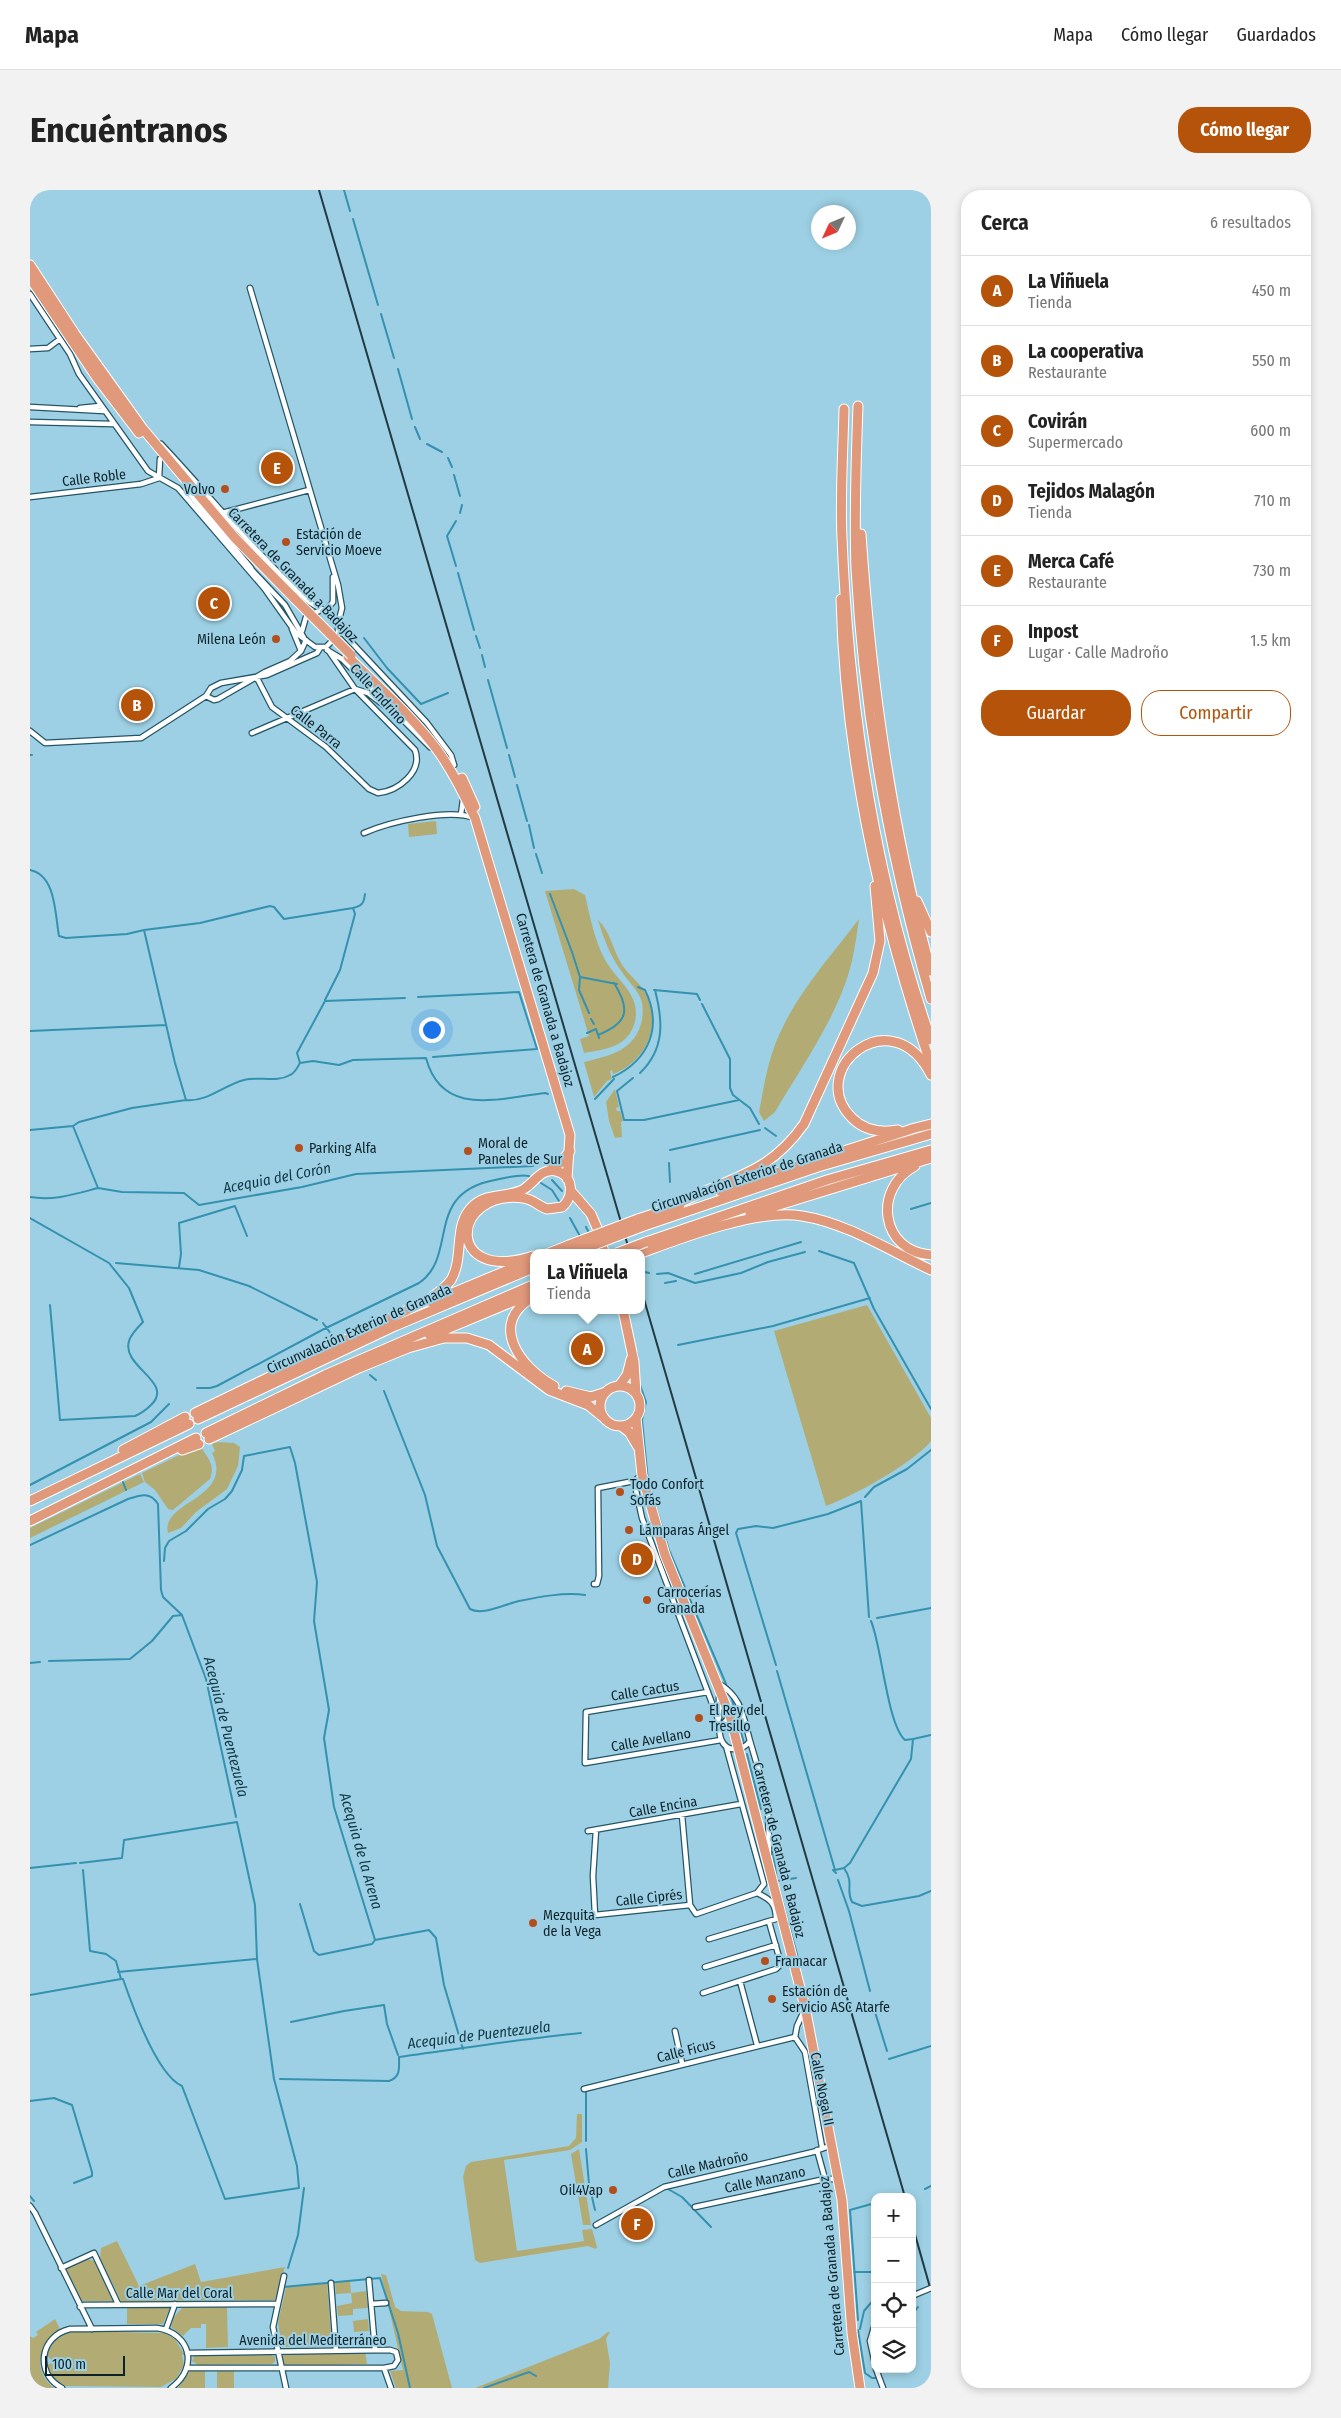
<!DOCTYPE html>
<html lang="es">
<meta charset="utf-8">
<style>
:root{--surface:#fff;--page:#f2f2f2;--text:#222;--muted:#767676;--line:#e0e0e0;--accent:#b45309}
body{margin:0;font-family:"Fira Sans Condensed",sans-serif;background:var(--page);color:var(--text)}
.controls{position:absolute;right:15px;bottom:15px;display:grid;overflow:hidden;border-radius:10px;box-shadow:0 2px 8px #0003}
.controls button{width:45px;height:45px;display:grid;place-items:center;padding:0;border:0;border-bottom:1px solid var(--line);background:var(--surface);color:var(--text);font:25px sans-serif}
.compass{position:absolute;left:781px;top:15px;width:45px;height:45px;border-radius:50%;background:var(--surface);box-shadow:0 2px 8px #0003;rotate:226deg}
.scale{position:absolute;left:15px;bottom:12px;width:80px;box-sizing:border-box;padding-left:5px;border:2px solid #0d2229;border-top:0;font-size:14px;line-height:18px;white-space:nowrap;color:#0d2229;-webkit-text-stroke:4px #9dd0e4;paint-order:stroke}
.you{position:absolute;left:401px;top:839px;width:18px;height:18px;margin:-12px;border:4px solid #fff;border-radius:50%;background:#1a73e8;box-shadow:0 0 0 8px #1a73e833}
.badge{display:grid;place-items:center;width:32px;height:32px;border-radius:50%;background:var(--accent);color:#fff;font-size:16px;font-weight:700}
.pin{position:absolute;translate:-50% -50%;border:2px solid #fff;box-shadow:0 1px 5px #0006}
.popup{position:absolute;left:500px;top:1059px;width:115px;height:65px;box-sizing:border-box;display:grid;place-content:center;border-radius:10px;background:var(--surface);filter:drop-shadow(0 1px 4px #0005);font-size:16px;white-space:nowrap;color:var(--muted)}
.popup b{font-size:19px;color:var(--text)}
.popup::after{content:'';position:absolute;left:50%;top:100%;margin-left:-10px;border:10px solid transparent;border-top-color:var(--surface)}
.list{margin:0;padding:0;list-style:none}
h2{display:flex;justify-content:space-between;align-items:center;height:65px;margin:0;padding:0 20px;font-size:21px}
h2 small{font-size:16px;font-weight:400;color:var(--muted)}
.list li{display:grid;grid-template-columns:32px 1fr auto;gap:15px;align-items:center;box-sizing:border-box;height:70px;padding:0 20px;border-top:1px solid var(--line)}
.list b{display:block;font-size:19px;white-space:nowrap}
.list p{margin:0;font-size:16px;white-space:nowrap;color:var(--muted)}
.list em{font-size:16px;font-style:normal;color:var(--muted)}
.actions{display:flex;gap:10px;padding:15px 20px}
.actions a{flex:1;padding:11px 0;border:1px solid var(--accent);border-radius:20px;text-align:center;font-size:18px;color:var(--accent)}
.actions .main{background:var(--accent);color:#fff}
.icon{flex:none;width:28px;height:28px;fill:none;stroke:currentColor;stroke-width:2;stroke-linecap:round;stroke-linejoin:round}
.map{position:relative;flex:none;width:901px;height:2198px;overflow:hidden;border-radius:20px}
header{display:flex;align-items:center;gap:30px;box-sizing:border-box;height:70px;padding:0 25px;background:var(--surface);border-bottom:1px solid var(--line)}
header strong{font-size:24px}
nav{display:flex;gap:28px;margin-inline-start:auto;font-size:18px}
.intro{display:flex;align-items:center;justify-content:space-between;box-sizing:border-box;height:120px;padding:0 30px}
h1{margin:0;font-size:35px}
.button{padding:12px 22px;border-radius:20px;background:var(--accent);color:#fff;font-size:18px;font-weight:700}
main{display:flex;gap:30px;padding:0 30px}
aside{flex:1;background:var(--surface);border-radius:20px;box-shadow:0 2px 8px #0003}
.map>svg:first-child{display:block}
</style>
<header>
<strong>Mapa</strong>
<nav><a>Mapa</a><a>Cómo llegar</a><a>Guardados</a></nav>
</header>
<div class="intro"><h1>Encuéntranos</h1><a class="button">Cómo llegar</a></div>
<main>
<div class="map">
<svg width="901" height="2198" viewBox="0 0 901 2198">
<rect width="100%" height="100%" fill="#9dd0e4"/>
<!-- green -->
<path fill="#b2ac74" d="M406 631 407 644 379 647 378 634Z
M544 699 555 705C560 726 564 748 574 768 581 782 594 792 601 805 612 824 604 848 584 856 575 860 563 861 554 863L550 849 559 846 515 701Z
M829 729C827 743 825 757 822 771 809 825 773 874 745 922L734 931 729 922C734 896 738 869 749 845 768 802 801 766 829 729Z
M568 730C581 742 582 758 591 773 597 784 609 791 615 803 632 835 617 871 583 884L582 880 580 881 582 889 577 891 564 907 554 872C579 866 603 861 611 834 613 826 614 815 610 807 606 798 597 790 592 782 580 766 574 749 568 730Z
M585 899 589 917 586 918 587 921H590L593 931 591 932 592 947 585 948 579 931 576 912Z
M837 1115 901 1228V1251C882 1274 825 1305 796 1316L744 1141Z
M188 1252 204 1253 210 1257 208 1276 197 1299 166 1322 151 1338 138 1343C130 1311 205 1309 182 1263L185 1261 182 1254Z
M170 1255C176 1267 186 1273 180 1289L143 1320 138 1319 125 1300 115 1292 112 1283Z
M110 1284 114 1292 0 1348V1338Z
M547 1924H552V1952L540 1960 474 1970 487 2061 554 2051 552 2040 562 2039 567 2057 566 2059 558 2056 450 2073 445 2070 433 1987 436 1976 441 1972 539 1956 546 1948Z
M549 1959 561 2035H553L541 1964Z
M87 2051 109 2096 165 2074 171 2092 255 2077 245 2110 91 2111 70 2068 71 2058Z
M58 2069 64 2071 83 2111H52L36 2079Z
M351 2084 356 2085 365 2117 371 2121 398 2122 402 2124 422 2198H366L360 2181 373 2180Z
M320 2091 321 2103 336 2101 338 2118 323 2119V2125L308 2126 307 2116 322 2113 321 2103 306 2104 305 2093Z
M297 2093 302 2156 252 2157 248 2133 256 2097Z
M197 2117 198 2157 176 2158V2134H171V2138H161L153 2146 141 2137 144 2127 152 2118Z
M97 2118H140L133 2134H97Z
M25 2129 30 2139C9 2153 1 2180 24 2198H0V2146L3 2148 8 2145 6 2142Z
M338 2129 339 2141 324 2142 323 2131Z
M40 2141 134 2143 145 2149 154 2164 152 2165 154 2175 146 2189 131 2197 35 2196 23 2188 17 2175 23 2172 17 2165 24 2151Z
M578 2142H580L576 2149 580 2173 578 2198H445L569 2149Z
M335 2161 337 2174 260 2176 255 2175 252 2170 254 2163H333Z
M240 2164 245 2167V2172L242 2174 168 2175 162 2171 165 2165Z
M160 2181H175V2198H148Z
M187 2181H204V2198H252H187Z"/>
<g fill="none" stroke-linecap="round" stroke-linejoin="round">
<!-- stream -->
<path stroke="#3491af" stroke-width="2" d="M314 0 320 21
M323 29 348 115
M351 124 364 168
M368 179 382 229
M385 237 390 249
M397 254 412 262
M418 268 422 277
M424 285 430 306
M430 323 432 315
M426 376 417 346 426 331
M428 383 444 440
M446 446 450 458
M334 448 357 478 391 514 418 503
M452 465 455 477
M458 490 477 558
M0 565H2
M479 565 485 587
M487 595 497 631
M499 635 504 658
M506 664 512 683
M0 680C26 685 25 724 29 746L36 748 97 744 114 740 145 873 156 910
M520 704 542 762 550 787 549 800 559 823
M114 740 170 733 240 716 244 717 254 729 323 718C332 716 334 713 335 704
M550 787 587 794
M624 800 667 804 670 810
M388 807 489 802 507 859 403 867
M295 810 310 780 325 724 323 718
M672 814 700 869V898L703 905 720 918 729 934
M561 829 564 834
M0 841 136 835
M557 843 566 839 569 848
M568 845C598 833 601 820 584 793
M270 873 267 863 295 811 375 808
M610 883C635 859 633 831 625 800
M583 887C619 870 633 837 615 800L608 797
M603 888 587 901 594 930H614L709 910
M565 909 584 889
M43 936 68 998 92 1002 154 1003 169 1015 272 997 326 984 503 976
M735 938 746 946
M0 940 43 936 49 932 102 918 156 910C178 912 194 895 214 890 228 886 247 893 260 885 265 883 267 878 270 873L283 871 309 875 323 870 396 868C412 928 469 908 515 903L518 904
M640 960 730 940
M639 973 640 992
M522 990 532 1001
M511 993 522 1000 529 1011
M0 1007C24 1011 45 1004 68 998
M881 1019 901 1013
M0 1028 79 1073 99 1098 113 1132C108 1137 101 1144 99 1151 91 1177 145 1192 121 1215 116 1220 112 1223 105 1226L30 1230 20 1115
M540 1028 551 1048
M556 1037 559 1043
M565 1057 567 1063
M789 1061 824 1073 844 1119 901 1219
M86 1073 169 1080 219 1096 287 1130
M149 1077 151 1064 149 1033 205 1016 217 1046
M615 1082 619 1083
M627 1084 638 1083 665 1093 711 1083 738 1072 775 1062
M665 1084 771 1052
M635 1093 646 1091
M293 1133 301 1144
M648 1155 743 1136 840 1108
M607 1163 608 1171
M340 1185 346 1190
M610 1195 616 1212 612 1230 618 1291
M167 1198H180L187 1196 294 1139 389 1093C429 1066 393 1003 465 990 475 988 489 984 499 986
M354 1201 395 1305 407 1356 440 1419C453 1426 475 1414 489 1411 509 1407 534 1402 555 1405
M93 1292 96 1300
M0 1295 121 1232 139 1214
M623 1307 639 1360 696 1494
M835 1307 844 1297 877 1279 901 1260
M0 1355 98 1309C110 1305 120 1301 128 1314L131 1400 133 1407 152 1425 176 1489 206 1627
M134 1371 135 1358 139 1351 156 1341 178 1319 195 1309 202 1301 212 1280 214 1266 260 1257 265 1273 287 1392 284 1431 299 1520 294 1548 304 1617 345 1750 399 1740 406 1748 414 1795 433 1859
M847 1428 901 1418
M841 1431C852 1457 857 1534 875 1550L883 1549
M19 1471 100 1469 122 1451 143 1426 152 1425
M0 1473 10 1472
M746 1475 706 1343 708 1339 726 1336 743 1338 798 1324 831 1311 839 1427
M747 1481 805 1680 814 1678C825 1694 815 1699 822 1712L832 1716 889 1706 901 1701
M701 1505 705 1521
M707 1528 714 1553
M717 1564 731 1619
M741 1648 747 1691 768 1768
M50 1673 92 1668 94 1650 207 1632 225 1715 227 1769 244 1889 267 1976 269 1998 195 2009 152 1896C127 1885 102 1815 93 1789H91L86 1771 76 1764 60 1761 53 1680
M0 1678 46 1673
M814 1678 820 1673 881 1569 883 1549 901 1545
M803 1680 806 1683
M808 1690 819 1721 840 1801
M747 1691 766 1688
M270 1714 284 1761 289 1765 342 1754 345 1750
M88 1782 227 1769
M0 1805 91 1789
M845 1822 857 1861
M261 1832 314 1821 354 1815 357 1834 368 1865
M859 1869 901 1856
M250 1889 359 1891C371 1887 369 1878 369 1867 430 1859 490 1849 551 1843
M556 1902V1951
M0 1911 24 1908 42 1915 62 1982V1986L44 1993
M556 1959 559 1994 565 2020
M638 1999 652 2007 681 2037
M895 1999 901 1996
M0 2006 4 2011
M258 2078 268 2045 274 1998
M824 2082H845
M253 2097 350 2088 368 2143 380 2198
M882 2125 888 2117
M828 2130 820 2020 845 2013
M830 2139 834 2121 845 2108
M828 2140 835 2183 842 2188H847
M454 2198 499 2182 506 2186"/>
<!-- street casing -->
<g stroke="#255667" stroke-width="7">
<path id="street" d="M220 98 308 395 312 418 308 434
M0 104 40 164 49 184 118 281 148 298 234 398 266 443 285 457H296L308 445V434L303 426C295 419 286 418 277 410 224 362 180 306 131 254
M0 159 18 158 30 149
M0 217 74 221
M50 218 70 216
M0 232 83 234
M129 288 130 269
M157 301 221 378
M0 307 111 294 129 288
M192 323 279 300
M221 379 255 415 274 448
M295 421 303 412V387
M262 439 271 461
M309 439 397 533 421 565 424 575
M272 441 276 427 291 420
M297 460 312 469 400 557
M227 488 242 517 296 557 339 599 348 603C368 601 393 582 385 560L325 499 298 460
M176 506 184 510 188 509 235 482 260 471 271 461 276 450
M0 541 15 553 111 548 176 506 181 498 191 493 237 485 287 463 290 458
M222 543 325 499 338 503 364 523
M431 624 433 610
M334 643C359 632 419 618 444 628
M604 1291 612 1328 688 1529C689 1535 689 1544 691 1549 696 1563 713 1561 720 1551 713 1526 712 1507 688 1493
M564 1394H567L569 1386 568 1298 604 1291 612 1285
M678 1502 556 1522 555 1573 691 1550
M689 1528V1508
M690 1540C696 1528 700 1524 713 1526
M720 1551 738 1612 739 1663
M696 1556 734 1694 727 1703
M652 1625 660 1715
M566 1640 563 1686 565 1725 660 1715 666 1724 727 1703
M558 1641 711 1614
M739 1732 751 1774
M679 1749 746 1729C746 1713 740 1709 727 1703
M675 1777 746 1755
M710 1791 727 1855
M673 1803 746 1779 751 1774 763 1771
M645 1841 652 1873
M765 1847 775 1862 792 1957
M765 1847 767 1836 773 1823
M554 1899 765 1847
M787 1960 795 1989
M0 2016 5 2023 62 2139
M665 2017 795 1989H808
M566 2035 634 1997 783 1962 802 1955
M31 2078 64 2063 88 2114
M254 2086 243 2137 256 2198
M339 2090 345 2159
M301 2093 306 2160
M341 2114 356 2113
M50 2117 54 2115 248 2114
M845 2134 840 2151 845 2174
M136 2139 145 2114
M157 2178H354L364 2176 368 2170 366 2162 360 2160 157 2163
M354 2178 361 2198
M846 2179 853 2198
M32 2198C4 2183 10 2146 40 2139L127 2138C161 2143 169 2178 141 2198"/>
</g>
<!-- highway casing -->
<g stroke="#fff" stroke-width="11">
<path id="highway" d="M0 75 45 144 113 239 205 348 265 409
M0 88 67 188 109 243
M828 216C826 270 824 324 826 379 834 525 860 668 901 809
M814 219C813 262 810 305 812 348 819 516 845 690 901 850
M831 344C841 492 861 638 901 781
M811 409C815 567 850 725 901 875
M318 467C349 497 383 527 408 561 423 582 434 605 445 628L540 945 537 989
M432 588 445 617
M887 711 901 742
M881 939 901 934
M868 940C851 943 835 941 822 928 774 880 862 807 901 885
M885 976C842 999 851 1062 901 1065
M519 981 530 973 540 961
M541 1001 561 1024 567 1038
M690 1001 885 938
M644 1016C696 987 736 988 774 934L843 783 850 751 845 696
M720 1024 901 968
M608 1029 650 1015
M611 1037 788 977 901 944
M616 1052 797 990 901 960
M572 1055 574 1062
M519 1063 539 1055
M611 1063C652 1048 729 1018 772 1026 817 1033 860 1061 901 1080
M503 1107C457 1134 491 1178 524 1196
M401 1112 497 1072
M593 1120 604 1172 606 1204
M400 1146 501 1104
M589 1196 597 1185 601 1169
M570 1216a20 20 0 1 1 40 0a20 20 0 1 1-40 0Z
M536 1201 561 1207 576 1202
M165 1223 398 1110C406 1104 415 1098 421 1090 435 1066 422 1034 444 1015 459 1002 479 1008 494 999 505 992 511 978 526 981 544 985 544 1007 532 1017L517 1019C508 1016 503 1009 493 1008 420 999 414 1095 503 1066
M606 1228 612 1285 635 1365 700 1526 775 1817 812 2010 822 2143 830 2198
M168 1229 365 1136 503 1078
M591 1236 599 1242 608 1257
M176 1243 295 1185 503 1095
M179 1249 329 1178 378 1158 414 1148H437L459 1155 519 1200 558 1215 574 1228
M93 1260 155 1227
M152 1260 169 1254
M0 1311 159 1234
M0 1331 166 1248"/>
</g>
<!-- street -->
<use href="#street" stroke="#fff" stroke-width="4.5"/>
<!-- highway -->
<use href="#highway" stroke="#e1997b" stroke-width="9"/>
<!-- rail -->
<path stroke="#213a43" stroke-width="2" d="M289 0 600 1063
M611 1099 875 2007
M882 2034 901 2101"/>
<!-- street-bridge casing -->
<g stroke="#255667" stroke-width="7" stroke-linecap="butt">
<path id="street-bridge" d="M882 2106 901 2098"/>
</g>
<!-- highway-bridge casing -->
<g stroke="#fff" stroke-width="11" stroke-linecap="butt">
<path id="highway-bridge" d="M265 409 321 465
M539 1055 608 1029
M543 1063 611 1037
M587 1063 616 1052"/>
</g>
<!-- street-bridge -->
<use href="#street-bridge" stroke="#fff" stroke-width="4.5"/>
<!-- highway-bridge -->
<use href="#highway-bridge" stroke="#e1997b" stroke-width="9"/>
</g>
<!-- markers -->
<g fill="#b34e1d" stroke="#9dd0e4" stroke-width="2">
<circle cx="195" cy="299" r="5"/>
<circle cx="256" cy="352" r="5"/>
<circle cx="246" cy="449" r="5"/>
<circle cx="269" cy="958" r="5"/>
<circle cx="438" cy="961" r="5"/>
<circle cx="590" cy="1302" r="5"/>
<circle cx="599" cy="1340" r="5"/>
<circle cx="617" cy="1410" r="5"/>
<circle cx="669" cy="1528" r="5"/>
<circle cx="503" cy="1733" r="5"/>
<circle cx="735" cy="1771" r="5"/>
<circle cx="742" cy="1809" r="5"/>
<circle cx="583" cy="2000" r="5"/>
</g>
<g text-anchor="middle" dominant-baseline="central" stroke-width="4" stroke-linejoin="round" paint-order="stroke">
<!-- street labels -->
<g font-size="14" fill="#0d2229" stroke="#9dd0e4">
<text transform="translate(64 288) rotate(-7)">Calle Roble</text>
<text transform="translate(263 385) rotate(46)">Carretera de Granada a Badajoz</text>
<text transform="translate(348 504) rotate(48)">Calle Endrino</text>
<text transform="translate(286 537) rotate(38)">Calle Parra</text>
<text transform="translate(515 810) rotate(74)">Carretera de Granada a Badajoz</text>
<text transform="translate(717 987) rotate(-18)">Circunvalación Exterior de Granada</text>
<text transform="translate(329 1139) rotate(-24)">Circunvalación Exterior de Granada</text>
<text transform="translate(615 1501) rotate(-9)">Calle Cactus</text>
<text transform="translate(621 1550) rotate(-10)">Calle Avellano</text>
<text transform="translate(633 1617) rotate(-10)">Calle Encina</text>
<text transform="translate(749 1660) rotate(76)">Carretera de Granada a Badajoz</text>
<text transform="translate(619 1708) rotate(-6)">Calle Ciprés</text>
<text transform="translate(656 1861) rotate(-14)">Calle Ficus</text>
<text transform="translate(792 1899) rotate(79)">Calle Nogal II</text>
<text transform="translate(678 1975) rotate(-13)">Calle Madroño</text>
<text transform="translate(735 1990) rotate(-12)">Calle Manzano</text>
<text transform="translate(802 2076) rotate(-95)">Carretera de Granada a Badajoz</text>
<text x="149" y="2103">Calle Mar del Coral</text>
<text x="283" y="2150">Avenida del Mediterráneo</text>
</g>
<!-- poi labels -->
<g font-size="14" fill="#0d2229" stroke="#9dd0e4" text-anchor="start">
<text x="185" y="299" text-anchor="end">Volvo</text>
<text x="266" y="344">Estación de<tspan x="266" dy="16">Servicio Moeve</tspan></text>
<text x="236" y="449" text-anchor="end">Milena León</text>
<text x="448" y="953">Moral de<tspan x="448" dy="16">Paneles de Sur</tspan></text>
<text x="279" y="958">Parking Alfa</text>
<text x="600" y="1294">Todo Confort<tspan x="600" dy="16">Sofás</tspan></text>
<text x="609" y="1340">Lámparas Ángel</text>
<text x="627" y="1402">Carrocerías<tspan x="627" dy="16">Granada</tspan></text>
<text x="679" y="1520">El Rey del<tspan x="679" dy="16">Tresillo</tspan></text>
<text x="513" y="1725">Mezquita<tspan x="513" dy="16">de la Vega</tspan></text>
<text x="745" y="1771">Framacar</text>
<text x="752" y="1801">Estación de<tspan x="752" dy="16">Servicio ASC Atarfe</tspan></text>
<text x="573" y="2000" text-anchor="end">Oil4Vap</text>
</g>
<!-- water labels -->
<g font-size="15" font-style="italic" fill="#103946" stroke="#9dd0e4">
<text transform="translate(247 988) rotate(-11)">Acequia del Corón</text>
<text transform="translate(196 1537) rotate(76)">Acequia de Puentezuela</text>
<text transform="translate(331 1661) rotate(74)">Acequia de la Arena</text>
<text transform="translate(449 1845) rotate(-7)">Acequia de Puentezuela</text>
</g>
</g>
</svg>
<div class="controls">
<button>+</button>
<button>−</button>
<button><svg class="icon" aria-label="locate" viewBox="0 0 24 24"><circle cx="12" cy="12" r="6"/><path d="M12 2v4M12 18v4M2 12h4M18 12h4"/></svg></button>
<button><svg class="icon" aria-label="layers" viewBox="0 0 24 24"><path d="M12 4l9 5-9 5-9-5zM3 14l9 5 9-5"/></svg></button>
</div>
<svg class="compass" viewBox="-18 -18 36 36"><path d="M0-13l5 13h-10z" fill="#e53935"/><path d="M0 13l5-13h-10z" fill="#767676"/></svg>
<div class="scale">100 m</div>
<div class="you"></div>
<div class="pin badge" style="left:557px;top:1159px">A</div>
<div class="popup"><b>La Viñuela</b>Tienda</div>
<div class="pin badge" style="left:107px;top:515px">B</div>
<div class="pin badge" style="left:184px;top:413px">C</div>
<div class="pin badge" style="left:607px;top:1369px">D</div>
<div class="pin badge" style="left:247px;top:278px">E</div>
<div class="pin badge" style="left:607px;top:2034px">F</div>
</div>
<aside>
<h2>Cerca<small>6 resultados</small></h2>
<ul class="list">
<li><span class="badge">A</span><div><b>La Viñuela</b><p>Tienda</p></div><em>450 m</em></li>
<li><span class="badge">B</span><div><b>La cooperativa</b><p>Restaurante</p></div><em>550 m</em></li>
<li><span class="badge">C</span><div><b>Covirán</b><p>Supermercado</p></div><em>600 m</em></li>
<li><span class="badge">D</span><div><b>Tejidos Malagón</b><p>Tienda</p></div><em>710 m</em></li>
<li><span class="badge">E</span><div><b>Merca Café</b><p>Restaurante</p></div><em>730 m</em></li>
<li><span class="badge">F</span><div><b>Inpost</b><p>Lugar · Calle Madroño</p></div><em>1.5 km</em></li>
</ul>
<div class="actions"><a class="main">Guardar</a><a>Compartir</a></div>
</aside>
</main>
